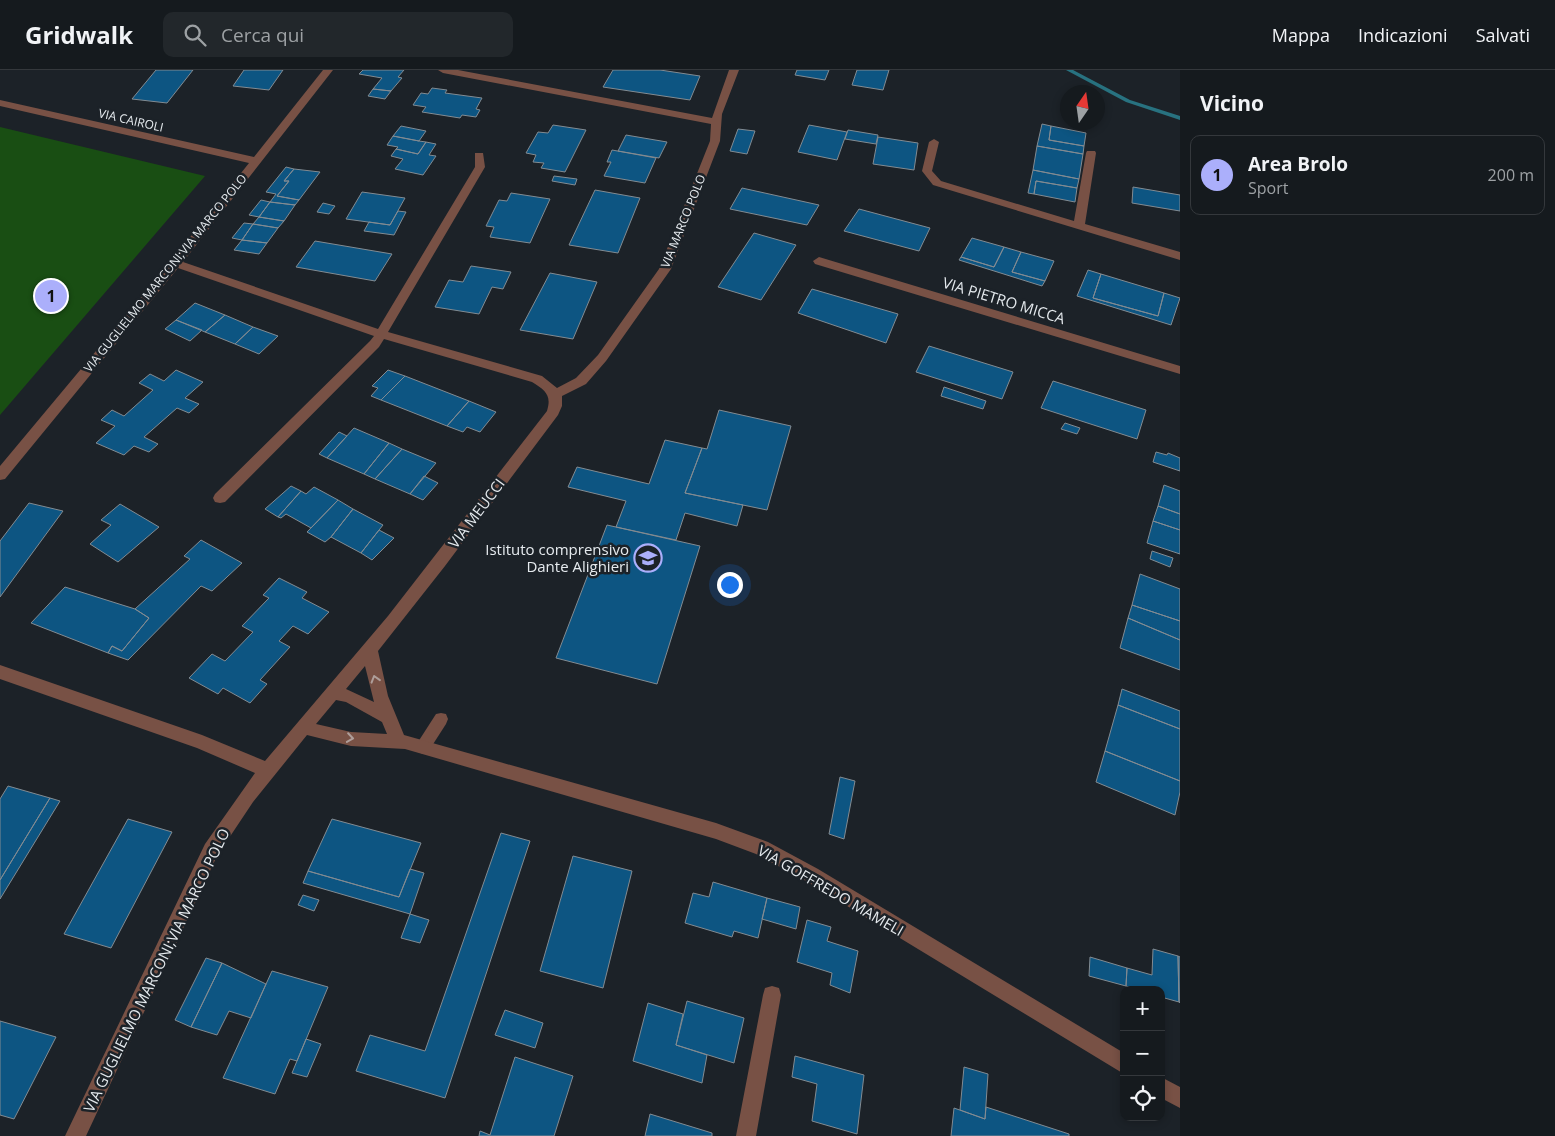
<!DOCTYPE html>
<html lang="it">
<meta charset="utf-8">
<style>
:root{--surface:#151a1e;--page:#22272b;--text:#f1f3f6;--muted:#9da1a4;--line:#34383c;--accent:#abaffb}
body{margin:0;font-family:"Open Sans",sans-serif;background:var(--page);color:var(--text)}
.controls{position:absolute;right:15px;bottom:15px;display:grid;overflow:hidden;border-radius:10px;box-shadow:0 2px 8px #0003}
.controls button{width:45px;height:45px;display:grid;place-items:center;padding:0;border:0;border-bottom:1px solid var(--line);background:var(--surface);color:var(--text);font:25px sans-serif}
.compass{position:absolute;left:1060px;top:15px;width:45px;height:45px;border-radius:50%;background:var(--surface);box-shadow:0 2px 8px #0003;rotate:13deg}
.you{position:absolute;left:729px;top:514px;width:18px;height:18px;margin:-12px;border:4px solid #fff;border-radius:50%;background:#1a73e8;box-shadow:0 0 0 8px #1a73e833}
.badge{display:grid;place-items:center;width:32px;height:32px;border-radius:50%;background:var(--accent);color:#111;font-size:16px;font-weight:700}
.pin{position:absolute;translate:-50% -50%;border:2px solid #fff;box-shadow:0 1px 5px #0006}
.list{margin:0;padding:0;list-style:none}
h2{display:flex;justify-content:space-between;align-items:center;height:65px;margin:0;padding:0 20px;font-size:21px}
h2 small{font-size:16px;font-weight:400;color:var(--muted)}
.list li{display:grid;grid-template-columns:32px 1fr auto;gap:15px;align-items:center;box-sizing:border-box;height:80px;margin:0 10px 10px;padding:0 10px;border:1px solid var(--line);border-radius:10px}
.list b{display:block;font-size:19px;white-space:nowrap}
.list p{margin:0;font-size:16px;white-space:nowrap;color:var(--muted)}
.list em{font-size:16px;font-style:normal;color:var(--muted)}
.icon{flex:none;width:28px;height:28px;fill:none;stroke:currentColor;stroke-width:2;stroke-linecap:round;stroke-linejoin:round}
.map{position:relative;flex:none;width:1180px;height:1066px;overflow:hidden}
header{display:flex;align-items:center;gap:30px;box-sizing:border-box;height:70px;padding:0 25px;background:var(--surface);border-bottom:1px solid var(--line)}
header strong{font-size:24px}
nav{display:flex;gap:28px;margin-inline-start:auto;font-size:18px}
.search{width:350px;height:45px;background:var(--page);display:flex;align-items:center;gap:12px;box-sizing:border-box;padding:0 18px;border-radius:10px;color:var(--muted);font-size:19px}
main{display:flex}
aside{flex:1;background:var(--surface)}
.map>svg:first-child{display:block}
</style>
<header>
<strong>Gridwalk</strong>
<div class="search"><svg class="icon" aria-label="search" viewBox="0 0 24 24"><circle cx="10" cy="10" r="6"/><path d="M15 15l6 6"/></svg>Cerca qui</div>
<nav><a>Mappa</a><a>Indicazioni</a><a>Salvati</a></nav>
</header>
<main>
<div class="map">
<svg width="1180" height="1066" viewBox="0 0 1180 1066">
<rect width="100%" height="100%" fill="#1c2228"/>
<!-- green -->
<path fill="#194e13" d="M0 57 205 106 0 345Z"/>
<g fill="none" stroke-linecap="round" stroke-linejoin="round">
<!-- stream -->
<path fill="#287280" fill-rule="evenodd" d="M1066 0H1073L1130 30 1180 46V50L1126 32Z"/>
</g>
<!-- building -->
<path fill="#0d5582" stroke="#828b92" d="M156 0H193L167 33 132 29Z
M244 0H283L269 20 233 16Z
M363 0H404L398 7 402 8 391 21 373 19 382 8 359 4Z
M613 0H660L700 6 690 30 603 17Z
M797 0H829L825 10 795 5Z
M857 0H889L883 20 852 15Z
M432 18 447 20 445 23 482 28 476 39 480 40 476 47 462 45 460 48 422 42 426 37 413 35 421 23 428 24Z
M373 19 391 21 385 29 368 26Z
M1042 54 1051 56 1049 70 1084 76 1083 84 1037 76Z
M553 55 586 60 565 102 541 98 544 93 533 92 536 85 526 83 538 62 548 63Z
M809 55 847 62 837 90 798 82Z
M401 56 426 61 419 71 393 66Z
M1051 56 1086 63 1084 76 1049 70Z
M738 59 755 61 747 84 730 81Z
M848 60 878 65 876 74 845 69Z
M626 65 667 72 659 88 618 81Z
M393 66 419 71 426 72 418 84 396 79 398 77 387 75Z
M878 67 918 73 914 100 873 94Z
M426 72 436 74 429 85 436 86 423 105 395 99 403 89 391 86 396 79 418 84Z
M1037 76 1083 84 1079 109 1033 100Z
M612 80 656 88 645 113 604 106 611 92H607Z
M286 97 294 99 284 111H289L277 126 299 130 295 135 270 132 276 124 266 122Z
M294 99 320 102 299 130 277 126 289 111H284Z
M1033 100 1079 109 1077 118 1036 111 1034 124 1028 123Z
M554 106 577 109 575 115 552 111Z
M1036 111 1077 118 1075 132 1034 124Z
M1133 117 1180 125V141L1132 133Z
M742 118 819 135 807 155 730 139Z
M595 120 640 128 618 183 569 175Z
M362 122 405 128 390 155 346 149Z
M511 123 550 129 530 173 490 167 494 157 486 156 499 130 507 131Z
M261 130 270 132 259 147 249 145Z
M270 132 295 135 284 151 259 147Z
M323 133 335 136 329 144 317 142Z
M859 139 930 158 919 181 844 161Z
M398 141 406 142 394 165 364 161 369 152 390 155Z
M259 147 284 151 278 158 253 154Z
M244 153 253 154 242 170 232 168Z
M253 154 278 158 267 173 242 170Z
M754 163 796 175 761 230 718 217Z
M972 168 1004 177 994 197 961 187Z
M242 170 267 173 259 184 234 180Z
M315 171 392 184 375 211 296 197Z
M1004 177 1021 182 1012 202 1045 211 1042 216 959 190 961 187 994 197Z
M1021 182 1054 191 1045 211 1012 202Z
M471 196 511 202 503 219 492 217 479 244 435 237 449 210 463 212Z
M1088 200 1101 204 1093 228 1158 246 1164 223 1180 228 1171 255 1077 226Z
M550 203 597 212 573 269 520 260Z
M1101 204 1164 223 1158 246 1093 228Z
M812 219 898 244 886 273 798 243Z
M195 233 225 245 205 262 176 250Z
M225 245 253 257 235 274 205 262Z
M176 250 202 260 190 271 165 259Z
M253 257 278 266 259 284 235 274Z
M929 276 1013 302 1002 329 916 302Z
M176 300 203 312 185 328 199 334 189 343 177 338 144 367 158 374 149 382 134 376 124 385 96 373 115 356 101 350 112 340 124 346 153 320 139 313 150 304 164 311Z
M388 300 405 306 381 330 371 326 378 318 372 316Z
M405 306 469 331 447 356 381 330Z
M1053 311 1146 340 1137 369 1041 338Z
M944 317 986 331 983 339 941 326Z
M469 331 496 342 480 362 467 357 463 362 447 356Z
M719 340 791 356 767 440 685 423 702 378 707 379Z
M1065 353 1080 358 1077 364 1061 359Z
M354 358 389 373 364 404 327 388Z
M339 362 347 366 327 388 319 384Z
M665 370 702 378 685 423 743 435 737 456 685 443 676 470 616 457 626 431 568 417 577 397 649 414Z
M389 373 402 379 375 409 364 404Z
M402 379 436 393 410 424 375 409Z
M1156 382 1167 385 1168 383 1180 388V401L1153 392Z
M424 406 438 413 423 430 410 424Z
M1164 415 1180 421V444L1158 436Z
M291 416 301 421 278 447 265 439Z
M314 417 338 430 311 458 286 444 281 448 278 447 301 421 306 424Z
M338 430 353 439 331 467 325 472 307 462Z
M29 433 63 441 0 527V471Z
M120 434 159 457 118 492 90 474 111 455 101 450Z
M1158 436 1180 444V460L1153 451Z
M353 439 383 455 361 483 331 467Z
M1153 451 1180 460V484L1147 473Z
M607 455 700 476 657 614 556 588Z
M379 460 394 468 372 490 361 483Z
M201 470 242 493 212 521 201 516 128 590 108 583 112 576 122 581 149 548 135 539 190 489 184 486Z
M1152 481 1173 488 1170 497 1150 489Z
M1140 504 1180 519V551L1132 535Z
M279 508 307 522 302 528 329 542 308 564 293 556 279 571 290 577 260 610 267 614 250 633 223 618 218 624 189 608 212 584 225 591 253 562 242 556 269 528 263 525Z
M65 517 135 539 149 548 122 581 112 576 108 583 31 553Z
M1132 535 1180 551V570L1128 548Z
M1128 548 1180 570V600L1120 578Z
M1122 619 1180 641V659L1118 635Z
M1118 635 1180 659V711L1105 681Z
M1105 681 1180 711V722L1175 745 1096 712Z
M840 707 855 711 844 769 829 764Z
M8 716 50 728 0 810V729Z
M50 728 60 731 0 829V810Z
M128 749 172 762 111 878 64 864Z
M332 749 421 773 399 827 308 801Z
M501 763 530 771 445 1028 356 1001 370 965 425 981Z
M573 786 632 801 603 918 540 901Z
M410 799 424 803 410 844 303 813 308 801 399 827Z
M713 812 767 828 758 868 734 861 732 867 685 853 693 823 709 827Z
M303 825 319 830 314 841 298 835Z
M767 828 800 837 796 859 762 849Z
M410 844 429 850 420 873 401 868Z
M807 850 831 857 827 871 858 881 850 923 830 915 832 903 797 892Z
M1153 879 1178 886 1179 932 1161 927V920H1137L1126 916 1127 898 1152 905Z
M1178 886 1180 887V933L1179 932Z
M1090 887 1127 898 1126 916 1089 906Z
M206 888 222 893 191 957 175 950Z
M222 893 266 914 251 948 229 941 217 965 191 957Z
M272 901 328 917 297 991 290 989 275 1024 223 1008Z
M687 931 744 948 734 993 676 975Z
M648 933 683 944 676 975 707 985 702 1013 633 991Z
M505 940 543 953 535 978 495 965Z
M0 951 56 967 14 1049 0 1045Z
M306 969 321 974 307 1007 292 1003Z
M795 986 864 1005 857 1064 812 1051 817 1014 792 1007Z
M515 987 573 1006 554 1066H479L480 1061 490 1065Z
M964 997 988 1004 985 1049 960 1040Z
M986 1037 1069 1064V1066H951L954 1038 985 1049Z
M650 1044 712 1063V1066H645Z"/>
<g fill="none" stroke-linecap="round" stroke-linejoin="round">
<!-- lane -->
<path fill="#785145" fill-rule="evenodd" d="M441 643 446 644 448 649 446 654 428 682 423 684 418 682 415 677 418 672 436 644Z"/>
<!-- street -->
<path fill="#785145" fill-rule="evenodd" d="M323 0H333L183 192 378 259 475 97V83H483L485 97 388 262 542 306 557 318 576 308 598 285 659 199 710 71 711 54 443 3 438 0H458L712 48 729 0H739L722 44 720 71 671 199 606 291 586 314 562 326V336L558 345 445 496 378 581 388 626 404 665 716 753 768 772 818 799 1124 983V1004L806 811 756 784 716 769 405 679 351 676 307 665 253 732 217 786 86 1066H65L205 774 255 703 197 678 0 609V595L202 665 265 691 388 546 547 341C552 325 545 320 532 312L384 269 379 277 225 432 220 433 215 432 213 428 215 424 370 271 374 266 178 198 5 409 0 410V396L172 190 249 93 0 36V30L254 87ZM365 596 374 632 346 619ZM336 630 346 632 382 652 387 664 351 662 316 654Z
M934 69 939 72 932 101 941 111 1074 151 1086 83 1087 81H1095L1096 83 1085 154 1180 182V190L933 115 922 101 929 72Z
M819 187 1180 296V304L815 194 813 191Z
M772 916 779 918 781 925 756 1066H736L763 925 765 918Z
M1161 1007 1180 1017V1038L1161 1028Z"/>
</g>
<!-- one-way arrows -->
<defs><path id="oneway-chevron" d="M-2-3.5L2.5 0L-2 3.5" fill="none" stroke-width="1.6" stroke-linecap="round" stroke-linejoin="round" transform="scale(1.25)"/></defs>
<g stroke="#ae9e9a">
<use href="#oneway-chevron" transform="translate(375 609) rotate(-107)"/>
<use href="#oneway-chevron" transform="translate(350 668) rotate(8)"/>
</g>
<!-- icons -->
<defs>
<g id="school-ring" transform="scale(1.4375)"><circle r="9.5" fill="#1c2228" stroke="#abaffb" stroke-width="1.5"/><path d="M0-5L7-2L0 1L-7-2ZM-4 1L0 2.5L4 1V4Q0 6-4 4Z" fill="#abaffb"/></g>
</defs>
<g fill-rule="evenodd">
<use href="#school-ring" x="648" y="488"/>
</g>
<g text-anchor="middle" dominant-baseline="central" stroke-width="5" stroke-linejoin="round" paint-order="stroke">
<!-- far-street labels -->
<g font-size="12" fill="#e5eaee" stroke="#1c2228">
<text transform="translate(131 50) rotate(13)">VIA CAIROLI</text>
<text transform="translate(683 151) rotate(-68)">VIA MARCO POLO</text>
<text transform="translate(165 203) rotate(-51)">VIA GUGLIELMO MARCONI;VIA MARCO POLO</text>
</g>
<!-- street labels -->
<g font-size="15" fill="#e5eaee" stroke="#1c2228">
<text transform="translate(1004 230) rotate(17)">VIA PIETRO MICCA</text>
<text transform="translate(476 443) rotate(-53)">VIA MEUCCI</text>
<text transform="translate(831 820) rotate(30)">VIA GOFFREDO MAMELI</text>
<text transform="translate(156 900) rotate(-64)">VIA GUGLIELMO MARCONI;VIA MARCO POLO</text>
</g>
<!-- poi labels -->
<g font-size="15" fill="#e5eaee" stroke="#1c2228" text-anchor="end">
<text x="629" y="479">Istituto comprensivo<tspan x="629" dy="17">Dante Alighieri</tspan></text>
</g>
</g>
</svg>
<div class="controls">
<button>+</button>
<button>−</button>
<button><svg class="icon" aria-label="locate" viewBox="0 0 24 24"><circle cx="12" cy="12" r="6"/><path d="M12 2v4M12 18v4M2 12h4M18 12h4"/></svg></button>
</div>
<svg class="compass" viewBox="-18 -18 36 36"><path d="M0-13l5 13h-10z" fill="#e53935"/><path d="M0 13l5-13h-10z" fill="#9da1a4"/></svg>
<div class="you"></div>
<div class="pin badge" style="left:51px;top:226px">1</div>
</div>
<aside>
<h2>Vicino<small></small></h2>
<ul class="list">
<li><span class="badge">1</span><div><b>Area Brolo</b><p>Sport</p></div><em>200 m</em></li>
</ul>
</aside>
</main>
